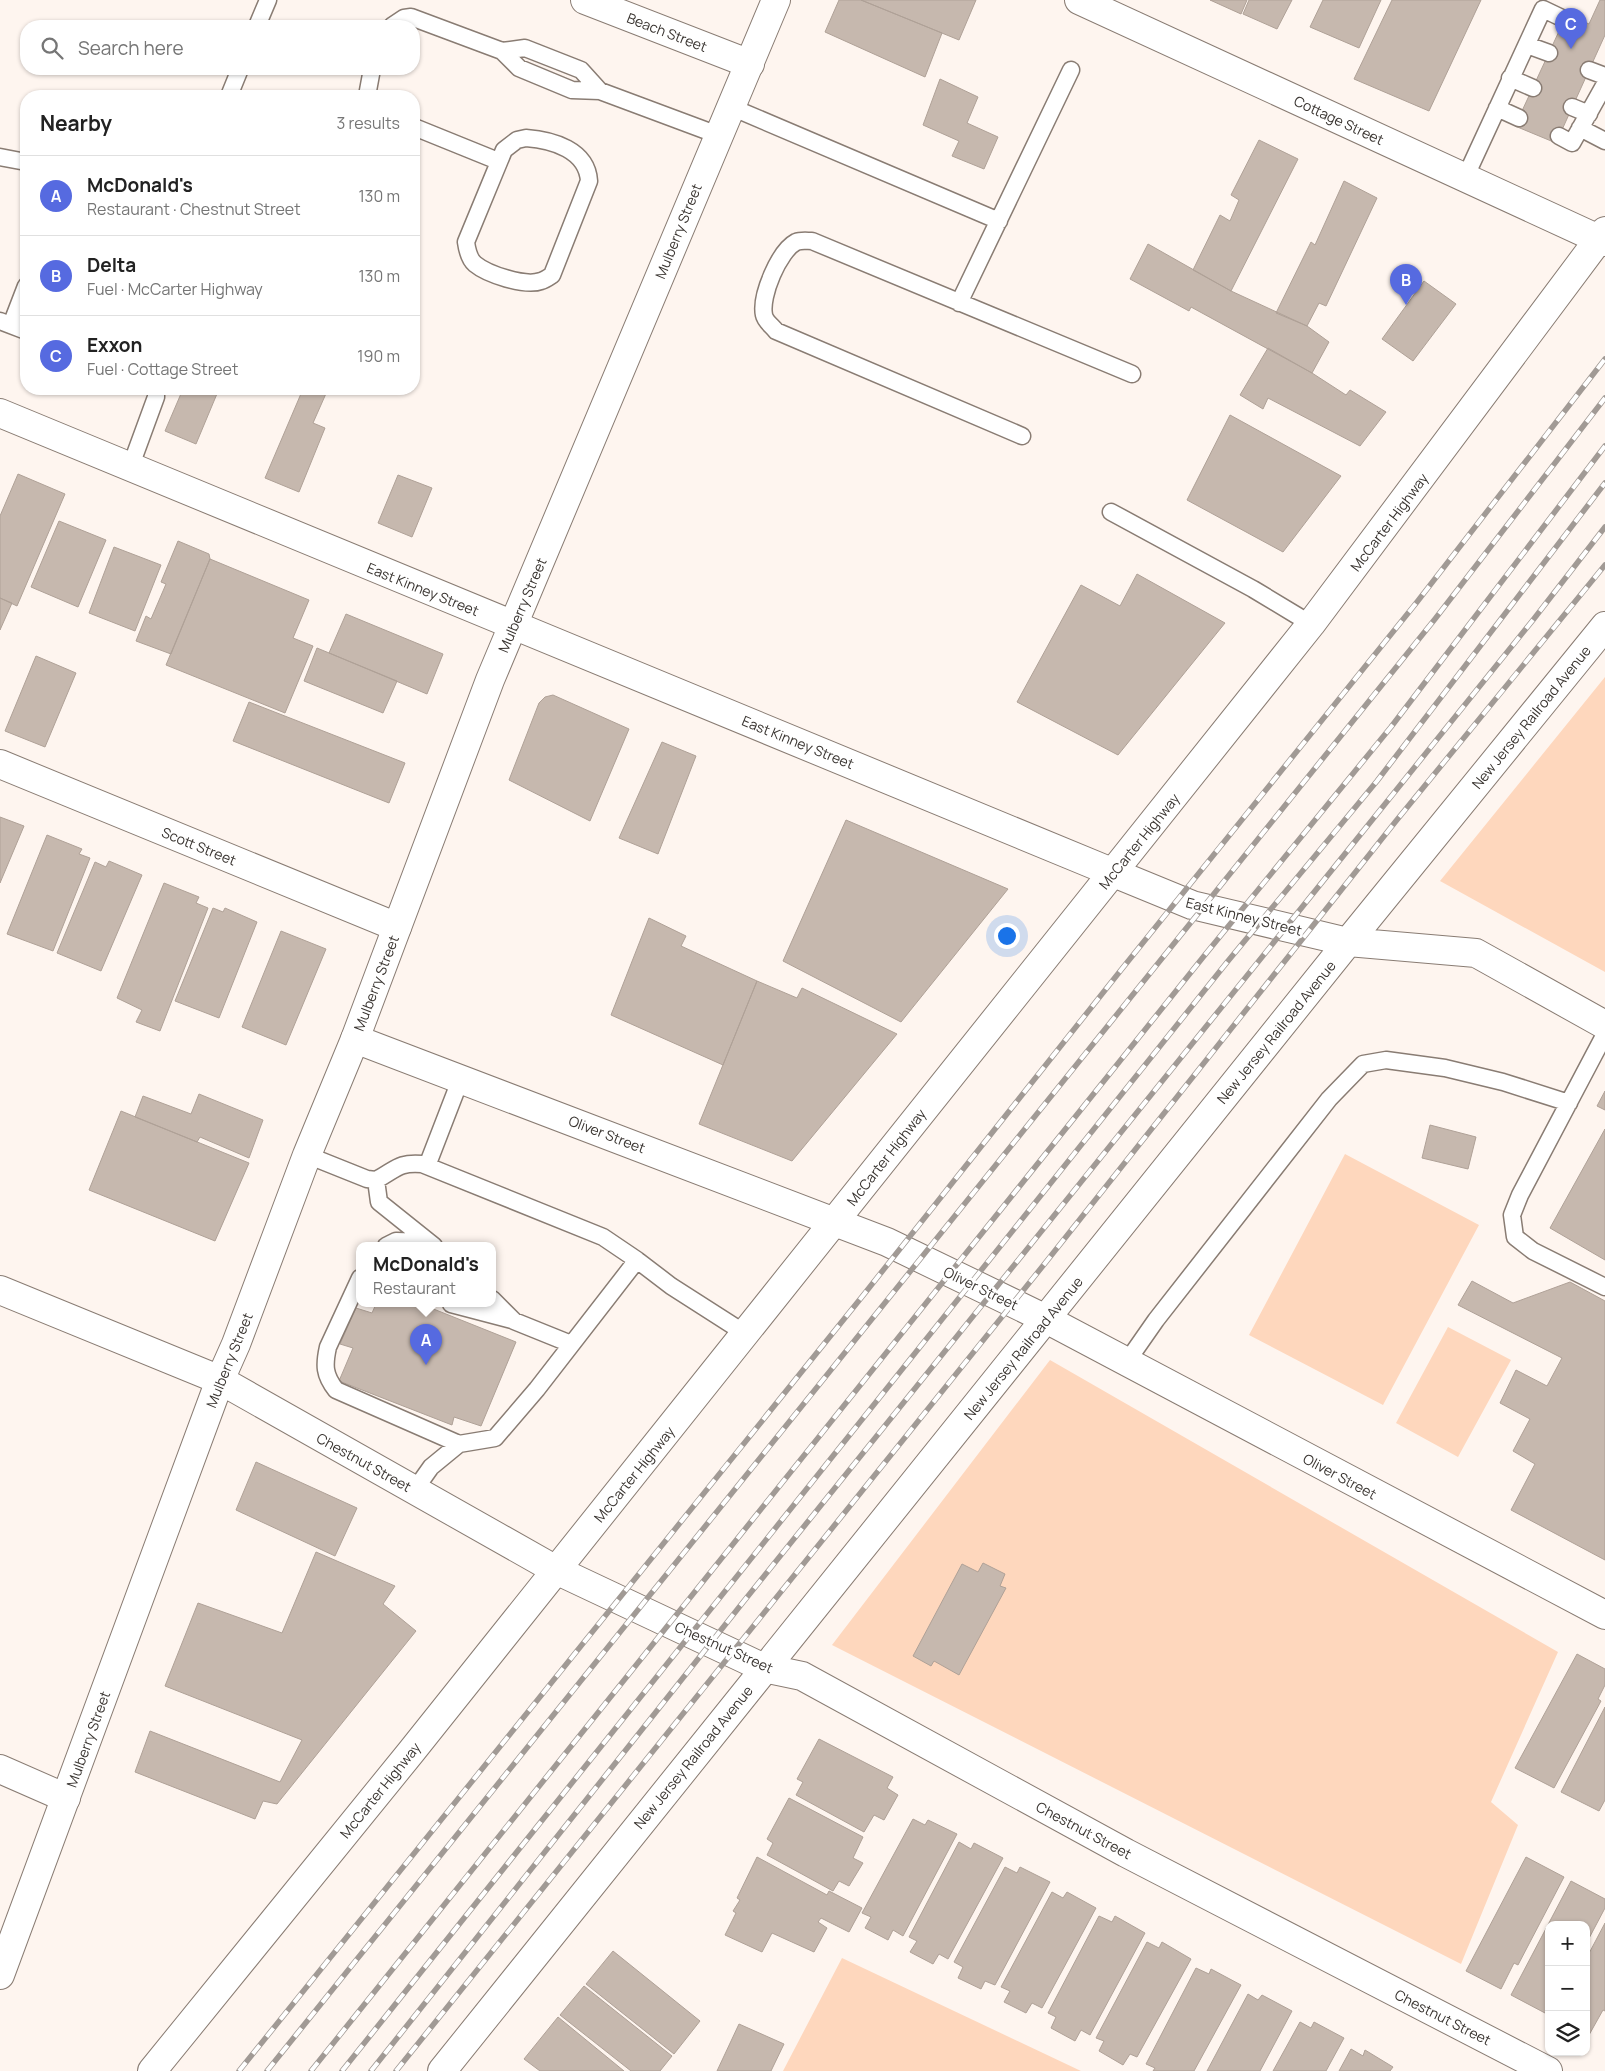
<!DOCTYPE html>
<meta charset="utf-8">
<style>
:root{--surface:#fff;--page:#f6f6f6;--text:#222;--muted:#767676;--line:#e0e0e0;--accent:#566ae0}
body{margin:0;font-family:Manrope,sans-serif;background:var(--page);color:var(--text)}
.controls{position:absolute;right:15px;bottom:15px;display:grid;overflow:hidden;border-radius:10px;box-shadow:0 1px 4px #0004}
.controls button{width:45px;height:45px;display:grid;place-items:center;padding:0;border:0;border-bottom:1px solid var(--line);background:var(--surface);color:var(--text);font:25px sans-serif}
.you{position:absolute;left:1006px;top:935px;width:18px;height:18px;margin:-12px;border:4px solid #fff;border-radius:50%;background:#1a73e8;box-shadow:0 0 0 8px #1a73e833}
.badge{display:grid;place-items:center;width:32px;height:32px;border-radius:50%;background:var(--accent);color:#fff;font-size:16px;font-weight:700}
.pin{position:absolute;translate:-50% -41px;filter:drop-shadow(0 1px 2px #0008)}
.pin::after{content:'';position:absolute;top:26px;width:18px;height:15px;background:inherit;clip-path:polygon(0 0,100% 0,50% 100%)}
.popup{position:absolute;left:356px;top:1242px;width:140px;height:65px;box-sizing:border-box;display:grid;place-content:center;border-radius:10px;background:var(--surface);filter:drop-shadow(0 1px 4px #0005);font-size:16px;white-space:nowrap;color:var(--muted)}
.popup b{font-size:19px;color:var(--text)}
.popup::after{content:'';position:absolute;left:50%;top:100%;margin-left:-10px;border:10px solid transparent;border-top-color:var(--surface)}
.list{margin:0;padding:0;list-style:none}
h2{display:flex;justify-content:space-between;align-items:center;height:65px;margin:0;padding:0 20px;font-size:21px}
h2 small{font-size:16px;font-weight:400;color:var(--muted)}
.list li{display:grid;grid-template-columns:32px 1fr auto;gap:15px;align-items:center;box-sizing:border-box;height:80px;padding:0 20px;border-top:1px solid var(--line)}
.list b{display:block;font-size:19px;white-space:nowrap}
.list p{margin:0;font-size:16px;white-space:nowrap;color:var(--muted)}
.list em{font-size:16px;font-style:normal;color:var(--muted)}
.icon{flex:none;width:28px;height:28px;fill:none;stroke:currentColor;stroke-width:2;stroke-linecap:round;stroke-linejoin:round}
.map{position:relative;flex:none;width:1605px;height:2071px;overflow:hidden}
.search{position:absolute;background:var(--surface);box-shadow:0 1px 4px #0004;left:20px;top:20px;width:400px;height:55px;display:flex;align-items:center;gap:12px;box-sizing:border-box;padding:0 18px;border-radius:20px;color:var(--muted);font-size:19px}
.panel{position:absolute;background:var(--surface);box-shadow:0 1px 4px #0004;left:20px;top:90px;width:400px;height:305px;border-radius:20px}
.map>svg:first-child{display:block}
</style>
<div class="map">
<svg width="1605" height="2071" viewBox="0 0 1605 2071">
<rect width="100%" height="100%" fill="#fef5ef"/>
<!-- green -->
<path fill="#fed7bd" d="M1605 677V972L1440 881Z
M1345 1154 1479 1225 1383 1405 1249 1335Z
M1448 1327 1511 1360 1458 1457 1396 1423Z
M1050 1360 1558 1652 1491 1802 1518 1825 1461 1964 832 1645Z
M842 1958 1081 2071H783Z"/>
<!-- building -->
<path fill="#c6b8ae" stroke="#afa197" d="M839 0H861L942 33 925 77 825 32Z
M861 0H976L959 40Z
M1210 0H1247L1241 14Z
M1249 0H1292L1277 29 1243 14Z
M1323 0H1381L1359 48 1310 27Z
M1392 0H1481L1429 111 1354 79Z
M1600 0H1605V35L1556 143 1515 126 1567 14 1589 24Z
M940 79 978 97 967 123 998 137 984 169 952 156 959 141 923 125Z
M1259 140 1298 159 1231 291 1193 270 1220 215 1230 221 1239 200 1231 195Z
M1344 181 1377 198 1326 306 1319 303 1307 326 1276 313 1311 242 1315 245Z
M1148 244 1231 291 1307 326 1329 342 1312 373 1191 307 1189 311 1130 279Z
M1424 281 1456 304 1413 361 1382 339Z
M1268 348 1312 373 1346 395 1350 390 1386 412 1360 446 1268 398 1263 409 1240 395Z
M183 389H219L196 444 165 431Z
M303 389H328L313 423 325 428 299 492 265 478Z
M1230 415 1341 476 1283 552 1187 500Z
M18 474 65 494 17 606 0 598V516Z
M398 475 432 488 412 537 378 523Z
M59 521 106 540 78 607 31 587Z
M178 541 209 554 210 559 171 654 136 641 146 616 151 619 166 584 161 582Z
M114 547 161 565 135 631 89 613Z
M210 559 309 600 293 638 313 646 285 713 166 665Z
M1137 574 1225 623 1118 755 1017 702 1081 585 1120 606Z
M0 598 12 603 0 630Z
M346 614 443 654 427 694 329 653Z
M317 648 397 681 383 713 304 681Z
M36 656 76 673 45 747 5 731Z
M553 695 629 729 590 821 509 780 539 703 545 697Z
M249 702 405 763 389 803 233 741Z
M662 742 696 756 658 854 619 838Z
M0 817 24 826 0 883Z
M846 820 1008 889 901 1022 783 961Z
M47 835 82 849 79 854 90 858 53 951 7 934Z
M109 861 142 875 101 971 57 953 95 862 106 867Z
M164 883 199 897 196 903 208 908 160 1031 136 1022 142 1010 117 998Z
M213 908 223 912 225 908 257 922 219 1018 175 1001Z
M649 918 686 936 681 946 757 981 723 1065 611 1015Z
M281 931 326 949 286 1045 242 1027Z
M757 981 797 998 802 988 897 1034 792 1161 699 1124Z
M1605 1091V1110L1597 1106Z
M199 1094 263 1120 249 1158 200 1137 197 1142 135 1117 143 1096 191 1114Z
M121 1111 249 1163 215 1241 89 1190Z
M1430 1125 1476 1137 1468 1169 1422 1158Z
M1605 1129V1260L1550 1228Z
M1472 1281 1513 1303 1570 1282 1605 1301V1560L1511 1510 1535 1464 1513 1451 1530 1419 1500 1403 1516 1370 1547 1386 1562 1358 1458 1305Z
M376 1304H421L516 1342 481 1426 454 1417 452 1425 339 1381 353 1348 340 1344 356 1308 372 1313Z
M256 1462 357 1508 335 1556 236 1510Z
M316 1552 395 1586 383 1604 416 1631 277 1804 263 1801 255 1819 135 1772 150 1731 280 1782 302 1740 165 1686 198 1603 282 1633Z
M983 1563 1005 1574 1000 1586 1006 1588 959 1675 934 1661 931 1666 913 1656 962 1564 978 1572Z
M1577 1654 1605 1669V1685L1598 1699 1601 1701 1554 1788 1515 1768Z
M1605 1707V1800L1599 1811 1561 1792Z
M819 1739 893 1777 887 1788 898 1795 884 1820 874 1815 864 1832 796 1795 803 1782 797 1779Z
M789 1798 863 1837 853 1858 863 1863 849 1886 839 1881 833 1891 767 1855 773 1843 767 1839Z
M913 1819 925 1825 928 1820 957 1834 903 1936 893 1930 888 1940 865 1928 871 1917 862 1913Z
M959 1842 971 1849 974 1843 1003 1858 948 1959 939 1954 933 1964 910 1952 917 1941 909 1937Z
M757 1857 827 1895 829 1891 862 1908 849 1932 821 1918 818 1922 827 1928 814 1952 772 1933 762 1952 725 1935 736 1913 733 1911 740 1900 737 1898Z
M1526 1857 1564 1877 1518 1965 1514 1963 1501 1989 1466 1971Z
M1005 1867 1017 1873 1020 1867 1050 1882 995 1985 985 1981 981 1989 958 1978 963 1967 954 1962Z
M1571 1881 1605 1899V1908L1586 1944V1925H1549V2006L1545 2013 1511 1995Z
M1052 1892 1063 1898 1067 1892 1096 1908 1042 2008 1032 2003 1026 2013 1004 2002 1010 1991 1001 1987Z
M1099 1916 1112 1922 1115 1916 1145 1933 1090 2035 1081 2030 1075 2041 1051 2028 1056 2017 1048 2013Z
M1605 1923V2011L1603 2010 1589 2035 1586 2034V1959Z
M1147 1942 1159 1948 1162 1942 1191 1959 1137 2057 1130 2054 1123 2065 1099 2051 1104 2041 1096 2038Z
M613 1951 700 2021 674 2054 586 1984Z
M1196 1968 1209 1974 1211 1969 1241 1985 1194 2071H1153L1155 2068 1146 2064Z
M584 1986 672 2056 660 2071H631L560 2015Z
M1248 1994 1258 2000 1262 1995 1292 2011 1260 2071H1207Z
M558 2017 624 2071H540L524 2059Z
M1300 2022 1311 2028 1314 2022 1344 2038 1326 2071H1273Z
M739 2024 784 2044 771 2071H717Z
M1351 2049 1363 2056 1365 2050 1393 2067 1390 2071H1339Z"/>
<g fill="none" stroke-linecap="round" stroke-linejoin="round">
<!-- service casing -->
<g stroke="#897c73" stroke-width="19">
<path id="service" d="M257 26 268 0
M392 26 404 18 411 17 502 51
M1527 45 1549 53
M1589 70 1605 76
M1510 78 1533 88
M600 91 581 70 525 48 502 51 519 68 572 90 600 91 718 135
M229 96 240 69
M367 96 372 69
M731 107 999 221
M1572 107 1589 114
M1497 108 1519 118
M414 127 498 161
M1580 128 1605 141
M1559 136 1572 143 1605 84
M526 138C553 140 587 150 589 181L552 275C549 277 545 280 541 281 525 287 487 274 475 264 469 259 467 249 466 242L504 150 517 140Z
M0 157 26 162
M1465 178 1543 9 1564 19
M959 303 1071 70
M0 321 26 331
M11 325 26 286
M1022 436 776 331C772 326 765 321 764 315 760 296 779 251 796 242 801 240 807 241 812 241L1132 374
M130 468 156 397V389
M1111 512 1253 589 1311 624
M1605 1034 1520 1195 1512 1215 1515 1237 1533 1251 1605 1287
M307 1155 367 1179 376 1180C396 1170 397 1162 422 1164L603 1237 637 1260 537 1389 495 1438 459 1444 431 1467 414 1491
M427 1166 461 1078
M376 1180 379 1202 434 1246
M386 1246 396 1241 427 1242
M637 1260 671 1286 746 1334
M360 1278 328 1347C324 1365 324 1375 336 1390L459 1444
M492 1299 514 1321 571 1344
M451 1304 512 1320
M1126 1363 1156 1320 1329 1099 1363 1064 1386 1060 1445 1068 1503 1082 1569 1103"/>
</g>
<!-- minor casing -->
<g stroke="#897c73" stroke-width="30">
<path id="minor" d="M585 0 750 64
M1079 0 1605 242
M0 764 397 927
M1114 873 1192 905 1348 942 1476 953 1605 1025
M355 1039 887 1242 1046 1319 1605 1615
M0 1769 66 1798
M442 2071 1348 942 1605 626"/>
</g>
<!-- tertiary casing -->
<g stroke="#897c73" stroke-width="30">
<path id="tertiary" d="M0 413 1114 873
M0 1290 220 1380 556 1570 764 1668 802 1676 1126 1853 1548 2071
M0 1975 220 1380 236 1344 307 1155 355 1039 490 680 776 0"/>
</g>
<!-- primary casing -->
<g stroke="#897c73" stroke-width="30">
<path id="primary" d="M152 2071 411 1752 1311 624 1605 231"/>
</g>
<!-- service -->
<use href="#service" stroke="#fff" stroke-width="16"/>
<!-- minor -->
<use href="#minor" stroke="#fff" stroke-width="28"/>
<!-- tertiary -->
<use href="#tertiary" stroke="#fff" stroke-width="28"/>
<!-- primary -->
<use href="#primary" stroke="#fff" stroke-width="28"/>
<!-- rail casing -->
<g stroke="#a19a95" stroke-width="5.5">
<path id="rail" d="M239 2071 865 1293 1121 970 1417 602 1605 359
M267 2071 1435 619 1605 398
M311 2071 1204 956 1391 727 1605 446
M342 2071 1228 961 1377 781 1605 483
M371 2071 744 1601 1533 620 1605 527
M396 2071 1046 1262 1396 821 1605 565"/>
</g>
<!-- rail -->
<use href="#rail" stroke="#fff" stroke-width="4" stroke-dasharray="11" stroke-linecap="butt"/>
</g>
<g text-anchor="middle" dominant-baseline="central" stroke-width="5" stroke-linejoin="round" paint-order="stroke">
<!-- street labels -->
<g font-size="14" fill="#393430" stroke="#fff">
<text transform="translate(667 32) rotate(21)">Beach Street</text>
<text transform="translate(1339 120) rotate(25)">Cottage Street</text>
<text transform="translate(678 231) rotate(-68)">Mulberry Street</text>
<text transform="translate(1389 522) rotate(-53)">McCarter Highway</text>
<text transform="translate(423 589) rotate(22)">East Kinney Street</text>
<text transform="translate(522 605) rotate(-67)">Mulberry Street</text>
<text transform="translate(1531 717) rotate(-51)">New Jersey Railroad Avenue</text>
<text transform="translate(798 742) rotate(22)">East Kinney Street</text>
<text transform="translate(1139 841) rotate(-51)">McCarter Highway</text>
<text transform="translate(199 846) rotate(22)">Scott Street</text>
<text transform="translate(1244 916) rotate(14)">East Kinney Street</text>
<text transform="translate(376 983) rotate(-69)">Mulberry Street</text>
<text transform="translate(1276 1032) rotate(-51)">New Jersey Railroad Avenue</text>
<text transform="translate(607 1134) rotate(21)">Oliver Street</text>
<text transform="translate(886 1157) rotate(-52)">McCarter Highway</text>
<text transform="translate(981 1288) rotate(26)">Oliver Street</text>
<text transform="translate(1023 1348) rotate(-51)">New Jersey Railroad Avenue</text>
<text transform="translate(229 1360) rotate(-68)">Mulberry Street</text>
<text transform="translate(364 1462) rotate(29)">Chestnut Street</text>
<text transform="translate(634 1474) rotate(-51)">McCarter Highway</text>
<text transform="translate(1340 1476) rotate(28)">Oliver Street</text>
<text transform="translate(724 1647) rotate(24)">Chestnut Street</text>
<text transform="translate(88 1739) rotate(-70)">Mulberry Street</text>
<text transform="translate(693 1757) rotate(-51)">New Jersey Railroad Avenue</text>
<text transform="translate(380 1790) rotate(-51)">McCarter Highway</text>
<text transform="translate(1084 1830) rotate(28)">Chestnut Street</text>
<text transform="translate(1443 2017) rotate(27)">Chestnut Street</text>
</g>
</g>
</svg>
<div class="controls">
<button>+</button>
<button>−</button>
<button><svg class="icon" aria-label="layers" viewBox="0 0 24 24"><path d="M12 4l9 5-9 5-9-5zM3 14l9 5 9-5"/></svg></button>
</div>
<div class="you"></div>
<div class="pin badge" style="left:426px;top:1365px">A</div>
<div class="popup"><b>McDonald's</b>Restaurant</div>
<div class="pin badge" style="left:1406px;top:305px">B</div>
<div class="pin badge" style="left:1571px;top:49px">C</div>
<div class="search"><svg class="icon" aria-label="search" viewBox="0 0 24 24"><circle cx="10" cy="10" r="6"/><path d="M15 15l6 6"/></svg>Search here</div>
<section class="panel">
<h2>Nearby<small>3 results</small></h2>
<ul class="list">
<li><span class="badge">A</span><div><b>McDonald's</b><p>Restaurant · Chestnut Street</p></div><em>130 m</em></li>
<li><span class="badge">B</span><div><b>Delta</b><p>Fuel · McCarter Highway</p></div><em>130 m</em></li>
<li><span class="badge">C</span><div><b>Exxon</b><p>Fuel · Cottage Street</p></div><em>190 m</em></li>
</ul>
</section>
</div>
